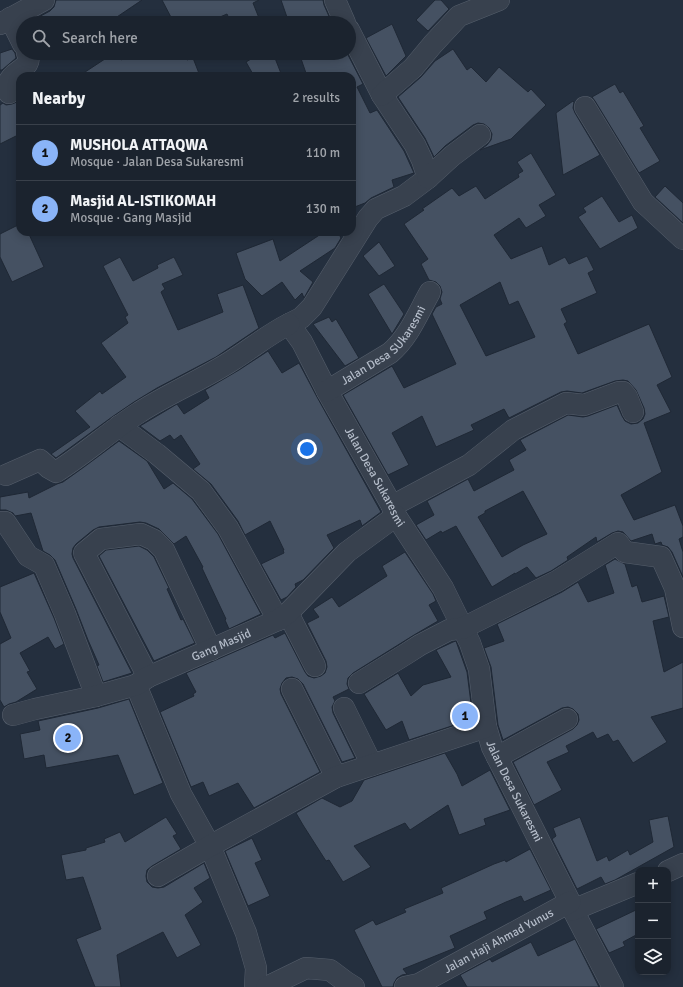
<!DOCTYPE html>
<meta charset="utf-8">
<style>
:root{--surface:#1b232e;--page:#242b36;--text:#f1f3f6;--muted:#a0a4aa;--line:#39404a;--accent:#8ab4f8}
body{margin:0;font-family:Signika,sans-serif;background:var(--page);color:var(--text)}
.controls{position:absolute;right:12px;bottom:12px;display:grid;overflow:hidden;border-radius:8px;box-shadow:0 2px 10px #0003}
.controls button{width:36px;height:36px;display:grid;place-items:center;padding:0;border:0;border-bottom:1px solid var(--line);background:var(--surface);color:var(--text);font:20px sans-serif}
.you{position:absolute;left:307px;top:449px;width:14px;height:14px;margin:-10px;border:3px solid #fff;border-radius:50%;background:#1a73e8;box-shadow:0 0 0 6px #1a73e833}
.badge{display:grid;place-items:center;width:26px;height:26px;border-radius:50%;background:var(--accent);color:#111;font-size:13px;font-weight:700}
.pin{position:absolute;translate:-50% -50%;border:2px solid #fff;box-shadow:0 1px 4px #0006}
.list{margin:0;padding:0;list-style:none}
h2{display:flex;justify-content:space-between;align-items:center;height:52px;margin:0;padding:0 16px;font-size:17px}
h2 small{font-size:13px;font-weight:400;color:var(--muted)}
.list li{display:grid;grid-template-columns:26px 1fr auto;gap:12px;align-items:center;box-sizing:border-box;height:56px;padding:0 16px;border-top:1px solid var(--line)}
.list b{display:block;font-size:15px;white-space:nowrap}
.list p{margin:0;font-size:13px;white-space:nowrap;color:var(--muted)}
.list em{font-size:13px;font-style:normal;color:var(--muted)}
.icon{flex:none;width:22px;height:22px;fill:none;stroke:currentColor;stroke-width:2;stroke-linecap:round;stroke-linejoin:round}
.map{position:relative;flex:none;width:683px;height:987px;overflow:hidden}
.search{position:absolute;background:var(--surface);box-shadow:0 2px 10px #0003;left:16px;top:16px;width:340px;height:44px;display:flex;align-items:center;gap:10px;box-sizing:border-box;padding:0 14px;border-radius:22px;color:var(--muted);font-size:15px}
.panel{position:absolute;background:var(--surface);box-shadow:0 2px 10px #0003;left:16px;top:72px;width:340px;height:164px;border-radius:12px}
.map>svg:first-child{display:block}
</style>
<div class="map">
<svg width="683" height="987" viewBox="0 0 683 987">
<rect width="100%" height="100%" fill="#242f3e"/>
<!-- building -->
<path fill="#455162" stroke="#1f2835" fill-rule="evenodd" d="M56 0H142L108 23H101L97 17 88 23H32L31 21 50 11 54 7Z
M162 0H259L253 3 261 23H231L227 14 206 23H174Z
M281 0H323L324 5 332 23H289Z
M435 0H441L449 9 428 31 416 20Z
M392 24 406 56 386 76 366 38Z
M12 49 15 53 16 58 2 70H0V53Z
M453 49 467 70 471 67 486 82 499 67 528 92 531 89 546 105 511 139 480 150 487 145 491 140 492 134 489 128 484 124 478 123 473 125 445 146 434 157 425 138 398 97 421 77 435 61Z
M114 53H116L121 60 132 53H184L187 60 193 58 200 76H79Z
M261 53H273L282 76H254L246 62Z
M299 53H347L363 84 357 87 370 113 377 110 404 151 414 173 392 180 394 187 371 198 365 203 352 208V76H307Z
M615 84 620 93 623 91 644 126 640 128 660 161 639 173 595 101 592 97Z
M20 97V134L0 144V105L3 103 6 105 12 104 17 102Z
M573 101 574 102 573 108 575 113 600 155 563 175 556 113Z
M531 153 556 195 539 205 546 216 526 228 519 218 494 235 511 259 542 246 549 265 565 257 569 264 587 256 594 270 588 273 597 293 561 309 567 322 564 324 578 354 649 324 672 377 657 385 671 412 644 423 662 472 621 495 634 520 675 505 683 526V537L679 539 683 552V577L672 552 668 547 662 545 661 542 655 544 652 534 631 541 623 532 618 531 612 533 597 542 596 537 567 557 568 560 551 571 536 578 527 567 515 574V573L492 587 456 526 442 533 441 531 426 540 416 525 434 515 427 501 468 479 474 491 514 470 509 460 526 450 520 440 568 415 583 417 588 416 617 405 622 416 625 421 631 424 638 423 643 419 645 414 644 408 636 390 628 381 623 380 615 381 582 393 567 391 561 392 509 418 504 409 471 425 474 430 436 447 422 416 392 433 409 465 388 475 343 395 392 366 404 388 456 364 432 314 436 307 442 304 440 299 442 292 440 286 436 282 429 280 421 264 428 259 404 224 424 210 422 209 452 188 459 196 476 186 485 199 519 177 518 174 523 171 517 162ZM500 282 509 305 518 301 535 337 486 356 460 305ZM523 491 547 534 523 545 502 557 478 517 485 513V511Z
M665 186 683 203V223L655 197Z
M602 196 619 222 632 215 638 228 600 249 578 217 586 212 583 208Z
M20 224V232H28L44 267 12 282 0 257V234Z
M324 232H338L341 238 335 248 300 271 313 282 304 298 302 293 295 300 282 282 262 296 245 279 236 253 273 239 280 261Z
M379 242 395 266 379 276 363 256Z
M120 257 133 281 158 268 157 265 174 257 183 275 162 284 165 289 161 292 178 330 223 312 217 294 243 285 259 328 216 357 157 388 134 402 112 417 56 458 51 454 90 427 75 411 100 391 102 394 126 377 101 343 128 323 125 317 128 315 103 266Z
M384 284 404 314 392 334 368 294Z
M329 317 332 322 336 319 359 358 345 366 313 324Z
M268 351 282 373 299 363 317 397 381 512 362 526 360 520 327 535 334 548 303 580 295 584 296 587 287 597 281 600 261 564 284 553 283 550H284L270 521 245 535 238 521 211 484 193 469 200 464 181 435 174 440 170 435 160 441 140 426 177 404 184 414 209 398 205 390 239 370Z
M119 441 147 461 164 489 173 483 192 499 218 534 261 614 229 629 225 620 226 619 202 568 203 567 186 536 174 544 159 529 146 523 140 522 99 527 93 530 76 544 73 548 72 554 73 558 132 673 103 682 97 666 99 665 88 640 76 609 55 560 50 555 43 551 31 513 15 516 13 513 6 510H0V497L28 492 29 498 57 484 63 482 84 467Z
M139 546 147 550 154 557 169 588 167 589 181 620 183 619 195 643 154 661 99 556 106 550Z
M405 552 433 594 436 601 429 605 438 621 414 635 353 673 348 678 347 684 349 689 333 697 335 701 332 707 333 713 355 758 342 762 303 684 298 679 292 677 286 678 282 683 280 689 281 694 320 772 254 808 238 783 209 796 203 782 191 787 160 712 194 696 193 694 196 692 186 673 273 635 275 638 285 633 305 672 308 676 314 678 321 676 325 673 327 667 326 661 307 623 319 617 313 609 332 597 339 607 387 576 382 566Z
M615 559 625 564 632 587 637 585 642 602 664 596 669 617 653 621 664 672 683 662V708L651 717 667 742 633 763 618 740 613 742 608 734 597 739 593 732 566 746 569 752 547 762 562 790 534 805 513 762 573 729 577 725 579 720 578 714 573 709 568 707 562 708 503 740 498 725 491 667 484 648 504 641 497 624 562 592 578 582 588 602 614 593 605 565Z
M34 573 54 618 64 644 55 649 48 637 20 653 30 671 27 672 37 689 16 702 9 704 4 707 0 700V644L11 638 0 612V587Z
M456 641 467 672 473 719 409 740 402 721 386 730 364 694 398 673 411 696 423 685 451 677 436 650 453 642Z
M129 699 163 783 134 795 118 755 46 768 44 755 24 759 20 734 40 730 38 721 98 708Z
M445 753 457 774 462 786 490 770 510 810 484 819 486 825 459 835 448 805 410 830 405 823 354 846 371 867 343 882 329 860 326 861 303 825 296 813 322 798 340 807 352 801 364 780Z
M668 816 674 847 615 880 605 884 601 877 577 889 552 839 556 836 553 828 580 817 597 861 607 856 609 861 628 850 630 855 653 842 649 820Z
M166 817 177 834 173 836 181 849 152 866 147 870 146 876 147 882 152 887 158 888 164 887 204 863 210 878 194 888 203 902 185 915 201 945 177 958 163 932 117 955 121 987H95L76 939 101 929 83 877 66 880 61 855 86 850V848L105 842 104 839 120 832 125 842Z
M252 838 262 860 255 863 270 896 248 906 225 851Z
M530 849 551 890 524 902 521 896 506 902 484 912 487 919 450 936 455 948 403 969 407 974 402 975 397 978 394 983 393 987H382L354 930 373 920 376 925 406 912 404 909 443 893 441 888 494 864 505 860 506 862Z
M638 909V934L623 942 625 946 609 953 596 929Z
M575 939 599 987H467L460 975 490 959 492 962 531 942 538 956Z"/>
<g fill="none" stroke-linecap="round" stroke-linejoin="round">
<!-- street casing -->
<g stroke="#565f6c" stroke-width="22">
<g id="street">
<path d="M335 0 345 23"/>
<path d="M10 18 23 44"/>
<path d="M0 24 44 0"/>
<path id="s1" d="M349 30 382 95 415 145 422 160 428 178 404 196 376 209 368 218 312 307 301 318 289 324 302 342 327 391 392 506 396 516 443 588 470 643 479 669 486 727 492 747 570 902 573 910 613 987"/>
<path d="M9 93 7 85C9 81 10 78 14 75 21 68 33 65 27 53"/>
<path d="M382 95 413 68 433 44 459 16 499 0"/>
<path d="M585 107 643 202 683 239"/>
<path d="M428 178 452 156 480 135"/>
<path id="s2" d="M327 391 390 353C409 337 418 313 430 292"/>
<path d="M119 426 157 454 201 491 228 528 278 620"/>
<path d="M6 475 40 460 49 468 56 472C85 454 111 430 140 412 169 393 204 379 233 360 252 348 269 334 289 324"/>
<path d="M392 506 469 465 513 430 566 403 584 405 619 392H623L627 397 633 412"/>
<path d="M0 522H5L6 523 28 556 44 565 65 614 96 696"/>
<path d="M288 613 315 666"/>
<path d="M148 677 84 553 101 539 141 534 154 540 164 550 211 650"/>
<path d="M359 683 406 654 420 645 449 630 463 628 557 581 618 543 625 552 661 557 675 588 683 627"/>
<path d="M136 685 181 794 210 846 246 933 256 968 255 987"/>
<path d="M292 689 336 777"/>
<path d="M344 708 372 765"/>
<path id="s3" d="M13 715 35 709 96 696 136 685 148 677 278 620 288 613 347 552 396 516"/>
<path d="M497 757 567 719"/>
<path d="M668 871 683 864"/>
<path d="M158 876 210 846 336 777 486 727"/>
<path d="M573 910 638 883"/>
<path d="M267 987 306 968 330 970 346 982 354 987"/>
<path id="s4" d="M405 987 419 984 570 902"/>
</g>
</g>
<!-- street -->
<use href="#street" stroke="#38414e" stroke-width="21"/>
</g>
<g text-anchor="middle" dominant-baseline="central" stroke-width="3" stroke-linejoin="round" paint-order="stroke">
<!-- street labels -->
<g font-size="12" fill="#b4bcc9" stroke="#1d2633">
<text stroke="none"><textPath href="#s2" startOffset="74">Jalan Desa SUkaresmi</textPath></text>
<text stroke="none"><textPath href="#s1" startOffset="551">Jalan Desa Sukaresmi</textPath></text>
<text stroke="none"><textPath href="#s3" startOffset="221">Gang Masjid</textPath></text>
<text stroke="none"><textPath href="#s1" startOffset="899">Jalan Desa Sukaresmi</textPath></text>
<text stroke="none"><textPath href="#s4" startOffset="105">Jalan Haji Ahmad Yunus</textPath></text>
</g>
</g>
</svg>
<div class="controls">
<button>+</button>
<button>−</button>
<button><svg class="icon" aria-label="layers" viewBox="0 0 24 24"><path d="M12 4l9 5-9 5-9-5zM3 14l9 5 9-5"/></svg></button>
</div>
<div class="you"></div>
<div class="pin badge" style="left:465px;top:716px">1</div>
<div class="pin badge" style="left:68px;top:738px">2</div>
<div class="search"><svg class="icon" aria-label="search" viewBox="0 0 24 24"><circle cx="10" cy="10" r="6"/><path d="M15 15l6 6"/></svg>Search here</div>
<section class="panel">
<h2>Nearby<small>2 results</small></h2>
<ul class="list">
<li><span class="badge">1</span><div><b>MUSHOLA ATTAQWA</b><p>Mosque · Jalan Desa Sukaresmi</p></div><em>110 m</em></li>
<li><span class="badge">2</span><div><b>Masjid AL-ISTIKOMAH</b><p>Mosque · Gang Masjid</p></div><em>130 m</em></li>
</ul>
</section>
</div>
